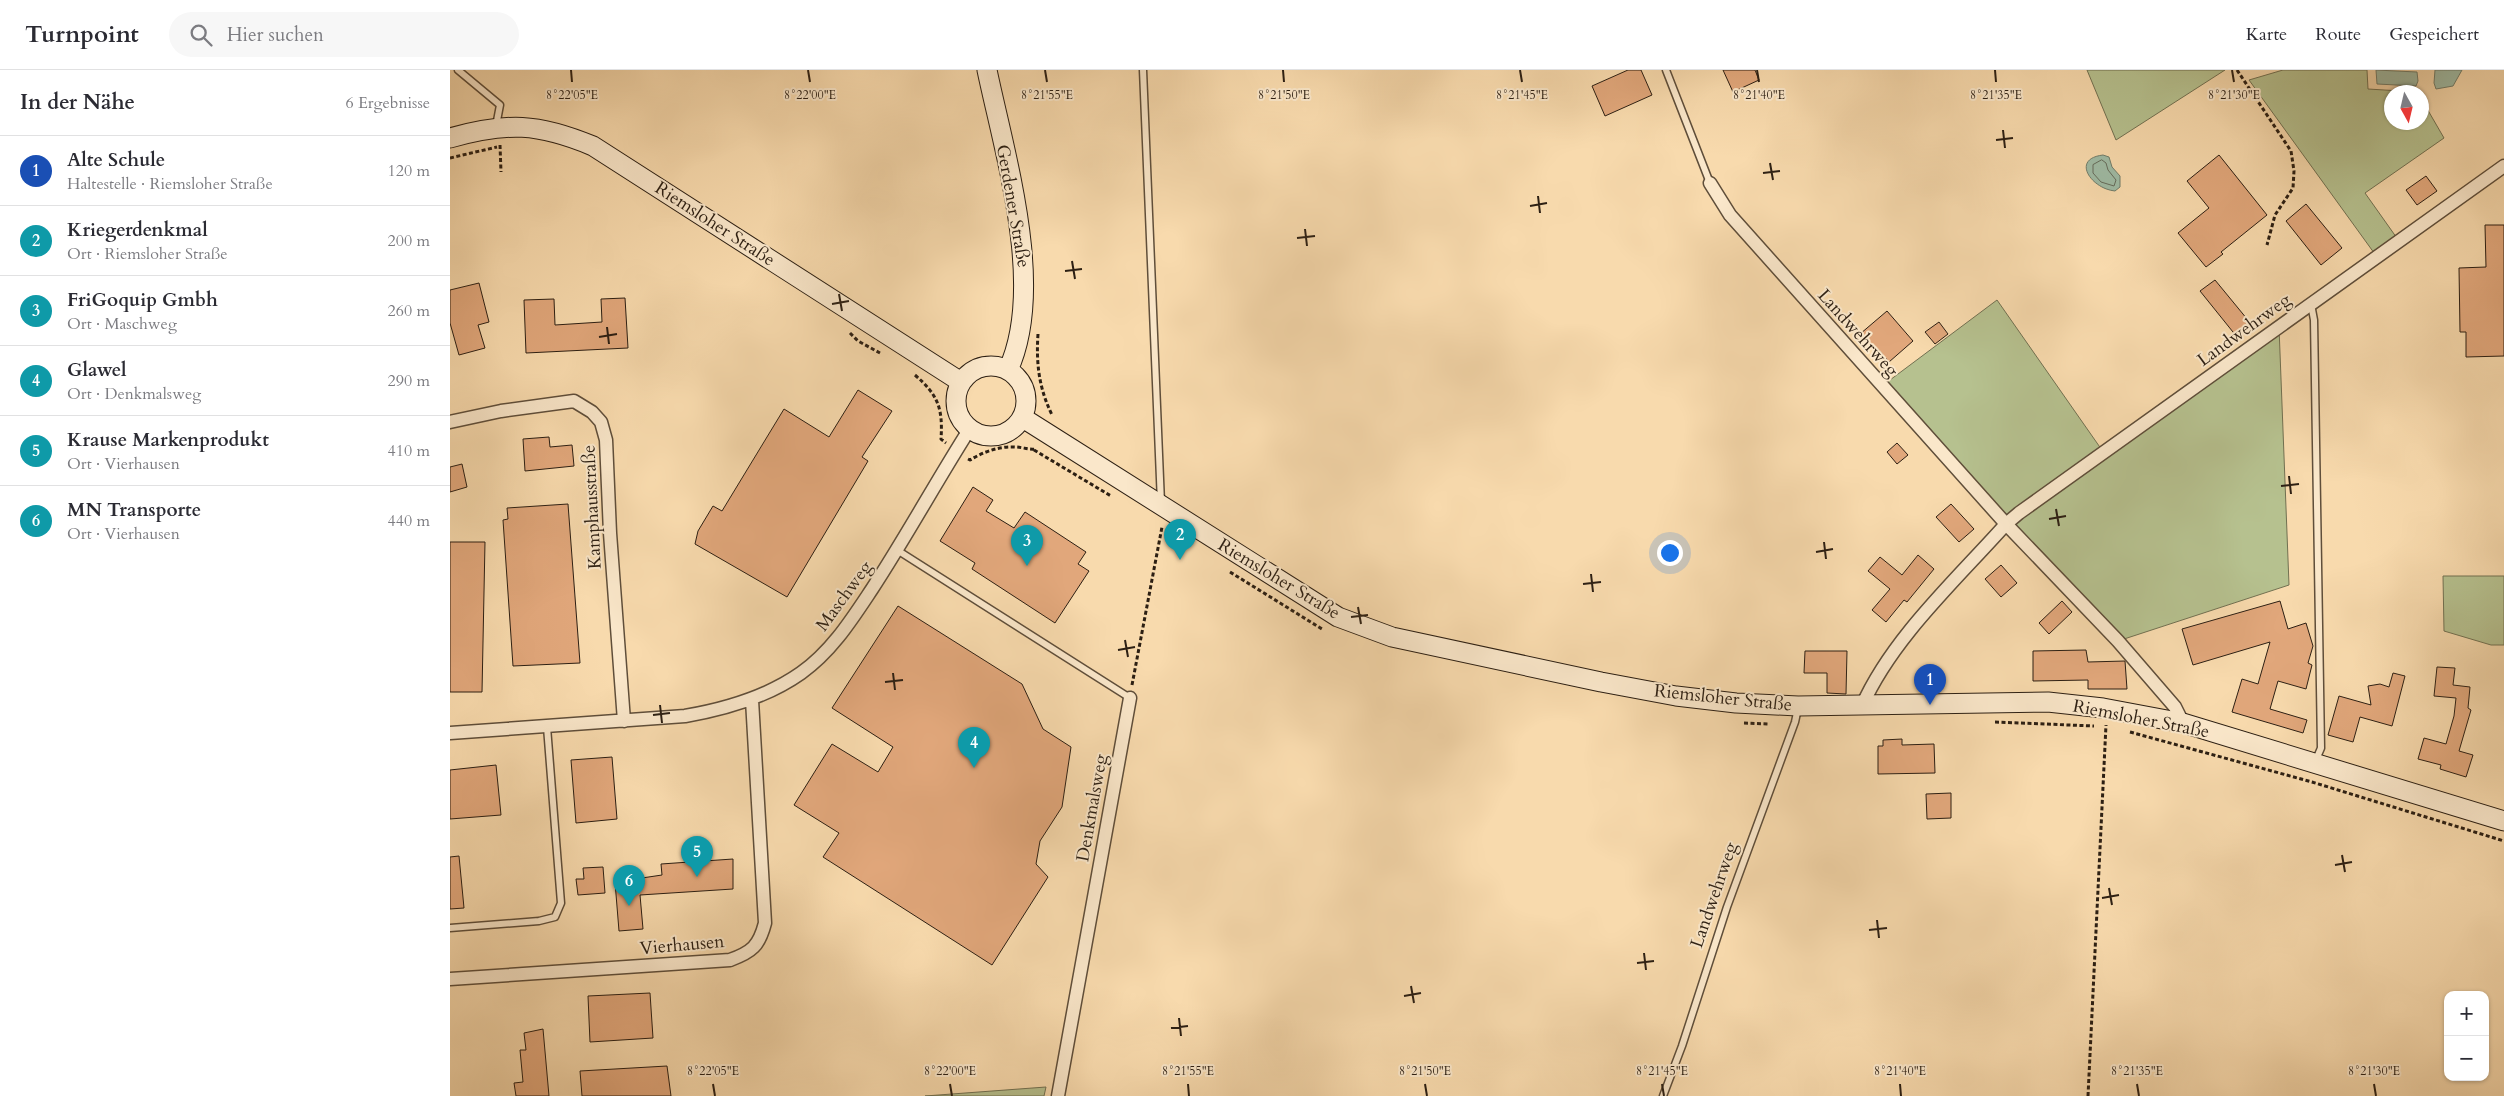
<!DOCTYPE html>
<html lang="de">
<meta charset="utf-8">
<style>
:root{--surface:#fff;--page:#f7f7f7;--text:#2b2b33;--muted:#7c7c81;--line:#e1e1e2;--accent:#8f2418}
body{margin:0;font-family:Cardo,serif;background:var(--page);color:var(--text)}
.controls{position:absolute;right:15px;bottom:15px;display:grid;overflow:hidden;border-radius:10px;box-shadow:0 1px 4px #0004}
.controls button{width:45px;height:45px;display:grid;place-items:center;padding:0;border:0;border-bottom:1px solid var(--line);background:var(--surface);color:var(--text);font:25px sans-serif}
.compass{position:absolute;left:1934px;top:15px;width:45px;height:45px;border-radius:50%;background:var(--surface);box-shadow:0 1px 4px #0004;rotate:172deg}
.you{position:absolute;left:1219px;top:482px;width:18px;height:18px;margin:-12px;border:4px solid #fff;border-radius:50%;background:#1a73e8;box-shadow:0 0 0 8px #1a73e833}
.badge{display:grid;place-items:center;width:32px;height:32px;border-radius:50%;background:var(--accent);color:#fff;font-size:16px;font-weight:700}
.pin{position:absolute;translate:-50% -41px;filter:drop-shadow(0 1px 2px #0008)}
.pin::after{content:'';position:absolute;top:26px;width:18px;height:15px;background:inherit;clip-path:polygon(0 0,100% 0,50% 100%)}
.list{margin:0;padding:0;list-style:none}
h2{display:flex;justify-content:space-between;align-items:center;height:65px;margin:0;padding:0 20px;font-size:21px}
h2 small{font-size:16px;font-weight:400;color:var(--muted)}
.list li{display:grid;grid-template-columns:32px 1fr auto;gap:15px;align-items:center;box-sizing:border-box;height:70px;padding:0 20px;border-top:1px solid var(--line)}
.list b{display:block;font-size:19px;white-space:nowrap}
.list p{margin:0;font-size:16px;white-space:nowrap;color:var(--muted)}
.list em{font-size:16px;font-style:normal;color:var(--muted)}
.icon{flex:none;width:28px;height:28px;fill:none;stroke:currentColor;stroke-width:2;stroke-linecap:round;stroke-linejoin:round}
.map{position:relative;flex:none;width:2054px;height:1026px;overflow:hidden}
header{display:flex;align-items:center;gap:30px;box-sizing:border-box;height:70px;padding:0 25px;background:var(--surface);border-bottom:1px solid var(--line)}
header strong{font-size:24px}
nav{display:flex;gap:28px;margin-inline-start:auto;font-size:18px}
.search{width:350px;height:45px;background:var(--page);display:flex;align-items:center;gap:12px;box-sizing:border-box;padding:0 18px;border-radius:28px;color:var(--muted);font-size:19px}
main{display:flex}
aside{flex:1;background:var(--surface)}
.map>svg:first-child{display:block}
</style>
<header>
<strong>Turnpoint</strong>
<div class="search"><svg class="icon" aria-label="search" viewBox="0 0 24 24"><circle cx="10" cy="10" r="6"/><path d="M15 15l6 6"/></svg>Hier suchen</div>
<nav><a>Karte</a><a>Route</a><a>Gespeichert</a></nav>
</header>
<main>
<aside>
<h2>In der Nähe<small>6 Ergebnisse</small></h2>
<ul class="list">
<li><span class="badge" style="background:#1a4fb4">1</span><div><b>Alte Schule</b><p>Haltestelle · Riemsloher Straße</p></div><em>120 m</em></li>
<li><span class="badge" style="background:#0f9aa8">2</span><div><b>Kriegerdenkmal</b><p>Ort · Riemsloher Straße</p></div><em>200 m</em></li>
<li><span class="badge" style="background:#0f9aa8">3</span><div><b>FriGoquip Gmbh</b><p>Ort · Maschweg</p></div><em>260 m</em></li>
<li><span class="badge" style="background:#0f9aa8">4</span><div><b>Glawel</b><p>Ort · Denkmalsweg</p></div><em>290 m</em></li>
<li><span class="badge" style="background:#0f9aa8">5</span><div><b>Krause Markenprodukt</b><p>Ort · Vierhausen</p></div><em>410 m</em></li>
<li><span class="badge" style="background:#0f9aa8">6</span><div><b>MN Transporte</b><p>Ort · Vierhausen</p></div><em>440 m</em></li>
</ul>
</aside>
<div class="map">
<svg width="2054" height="1026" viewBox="0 0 2054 1026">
<rect width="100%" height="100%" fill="#f8daad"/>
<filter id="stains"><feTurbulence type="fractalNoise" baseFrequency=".004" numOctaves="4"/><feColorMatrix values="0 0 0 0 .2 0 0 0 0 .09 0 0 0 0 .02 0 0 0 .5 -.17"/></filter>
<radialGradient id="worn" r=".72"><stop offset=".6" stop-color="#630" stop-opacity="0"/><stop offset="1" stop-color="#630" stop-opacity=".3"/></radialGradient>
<!-- green -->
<path fill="#b6c18f" stroke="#717051" d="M1637 0H1775L1666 70Z
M1833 0H1917L1918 19 1967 22H1942V52H1972V30L1994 68 1915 123 1949 171 1927 187 1799 10Z
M1547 230 1654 383 1829 257 1839 515 1668 571 1432 316Z
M1993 506H2054V575H2041L1994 561Z
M596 1017 594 1026H475Z"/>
<!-- water -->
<path fill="#9fbba5" stroke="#717d6b" d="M1926 0 1967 2 1968 11 1966 16 1927 14Z
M1985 0H2012L2003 16 1986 19 1984 13Z
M1653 85 1659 87 1662 97 1670 106V117L1665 121C1642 119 1620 89 1653 85Z"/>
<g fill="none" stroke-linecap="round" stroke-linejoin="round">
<!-- shore -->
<path stroke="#666d5c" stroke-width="1" d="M1652 90 1656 93 1658 100 1666 110 1664 116 1651 112 1643 103V95Z"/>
</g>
<!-- building -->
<path fill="#e1a77b" stroke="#2c1f13" d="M1178 0H1191L1202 25 1155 46 1142 16Z
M1273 0H1305L1309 10 1283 22Z
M1769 85 1817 145 1771 182 1773 184 1756 197 1728 163 1759 138 1737 111Z
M1976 106 1987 121 1967 135 1956 120Z
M1856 134 1892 178 1871 195 1836 151Z
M2035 155H2054V286L2016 287V262H2010L2009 198 2036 197Z
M1765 210 1802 255 1787 267 1750 221Z
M29 213 39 252 28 255 35 278 9 285 0 253V220Z
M175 228 178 278 76 283 74 230 104 229 105 255 152 252 151 229Z
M1437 241 1463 271 1439 292 1427 278 1424 280 1410 264Z
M1489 252 1498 264 1485 274 1475 262Z
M408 320 442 341 412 387 418 391 337 527 245 474 248 461 263 436 272 441 334 339 379 367Z
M99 367 100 377 122 375 124 396 75 401 73 369Z
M1447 373 1458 385 1447 394 1437 382Z
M12 394 17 417 0 422V397Z
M523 417 543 430 536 441 564 458 575 442 636 482 628 494 639 501 605 553 522 499 525 493 490 471Z
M118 434 130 593 63 596 53 450 58 449 57 438Z
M1501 434 1524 459 1509 472 1486 447Z
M0 472H35L32 622H0Z
M1468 485 1484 499 1457 532 1454 530 1436 552 1422 540 1440 519 1418 501 1430 487 1452 505Z
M1551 495 1567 513 1551 527 1535 509Z
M1612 531 1622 542 1599 564 1589 553Z
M1830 531 1838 559 1856 553 1863 576 1858 593 1862 595 1856 619 1828 611 1820 639 1857 650 1853 663 1782 642 1792 609 1808 614 1820 572 1743 595 1732 559Z
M448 536 572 614 593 659 621 677 612 737 590 771 586 794 598 807 542 895 373 787 389 763 344 735 382 674 428 702 443 677 382 638Z
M1636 580 1638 592 1675 591 1677 619H1638V610L1583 611V581Z
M1355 581H1397L1396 624 1377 623V603H1354Z
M1987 597 2005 598 2003 615 2020 617 2018 638 2021 640 2009 681 2023 685 2016 707 1990 699 1991 695 1968 689 1974 668 1996 674 2004 646 2006 628 1984 626Z
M1943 603 1955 606 1942 656 1910 647 1903 672 1878 665 1889 626 1921 635 1918 616 1930 614 1939 617Z
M1452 669V675L1484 674 1485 703 1428 704V676H1433V670Z
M162 687 167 749 126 753 121 690Z
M46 695 51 745 0 749V700Z
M1501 723V748L1477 749 1476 724Z
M9 786 14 838 0 839V787Z
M283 789V819L190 825 193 859 169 861 165 812 212 805 211 794Z
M153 797 155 823 128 825 126 809H134L133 798Z
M200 923 203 968 140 972 138 926Z
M93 959 99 1026H66L64 1013 73 1012 70 980H76L74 963Z
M217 996 221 1026H132L130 1001Z"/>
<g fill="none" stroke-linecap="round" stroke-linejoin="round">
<!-- service casing -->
<g stroke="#5f4e3a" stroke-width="9">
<path id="service" d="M8 0 50 35 46 56
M693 0 711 433
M1216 0 1260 113
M1861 234 1864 250 1871 678 1865 692
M447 480 680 628
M0 858 89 851 105 847 111 833 97 657
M1213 1026 1232 976 1277 837 1345 652 1348 638"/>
</g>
<!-- minor casing -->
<g stroke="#5f4e3a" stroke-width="15">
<path id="minor" d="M1260 113 1280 145 1556 454 1668 571 1725 637 1733 653
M0 352 51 341 124 331 142 342 151 352 156 370 160 463 174 651
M1412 636C1442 568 1507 509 1556 454L1569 443 2054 96
M0 663 235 646C276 639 317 627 351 603 382 581 402 549 422 519 456 467 486 412 519 360
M0 909 280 890C302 882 309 876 315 853L302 630
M608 1026 680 628"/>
</g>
<!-- secondary casing -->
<g stroke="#2c1f13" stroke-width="21">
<path id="secondary" d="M537 0C555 86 596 218 558 300
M0 68C57 52 88 53 143 76L511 312
M506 331a35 35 0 1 1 70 0a35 35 0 1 1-70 0Z
M573 348 888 547 942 567 1151 612 1226 626 1286 633 1348 636 1598 632 1653 638 1733 653 2054 751"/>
</g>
<!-- path -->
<path stroke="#2c1f13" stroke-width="3" stroke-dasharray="4 2.5" stroke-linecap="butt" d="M1787 0 1841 81 1844 101 1843 118 1825 145 1817 175
M50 75 51 102
M0 88 47 77
M400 263 408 271 430 283
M588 264C586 294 589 318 602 345
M465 305C488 325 493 338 491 369L496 373
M584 380 661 426
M518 389 520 390C533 382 549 376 565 377 572 377 579 380 585 379
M780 502 872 559
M682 615 712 457
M1545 652 1644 656
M1294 653 1318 654
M1680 662 1862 712 2054 771
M1638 1026 1656 655"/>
<!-- service -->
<use href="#service" stroke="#fae7ca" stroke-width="6"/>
<!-- minor -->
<use href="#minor" stroke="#fae7ca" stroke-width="12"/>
<!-- secondary -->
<use href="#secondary" stroke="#fae7ca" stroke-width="19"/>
</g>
<!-- ticks -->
<path fill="none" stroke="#2c1f13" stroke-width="2" d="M121 0 122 12M358 0 360 12M595 0 597 12M833 0 834 12M1070 0 1072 12M1307 0 1309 12M1545 0 1546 12M1782 0 1784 12M1553 60 1555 78M1546 70 1563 68M1320 93 1323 110M1313 103 1330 101M1088 126 1090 143M1080 136 1097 133M855 159 857 176M847 168 865 166M622 191 625 209M615 201 632 199M389 224 392 241M382 234 399 231M157 257 159 274M149 267 167 264M1839 406 1841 424M1831 416 1849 414M1606 439 1609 456M1599 449 1616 446M1374 472 1376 489M1366 482 1383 479M1141 504 1143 522M1133 514 1151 512M908 537 911 554M901 547 918 545M675 570 678 587M668 580 685 577M443 603 445 620M435 612 453 610M210 635 212 653M203 645 220 643M1892 785 1895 802M1885 795 1902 792M1659 818 1662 835M1652 828 1669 825M1427 850 1429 868M1419 860 1437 858M1194 883 1196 900M1187 893 1204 891M961 916 964 933M954 926 971 923M729 948 731 966M721 958 738 956M263 1014 265 1026M500 1014 502 1026M738 1014 739 1026M975 1014 977 1026M1212 1014 1214 1026M1450 1014 1451 1026M1687 1014 1689 1026M1924 1014 1926 1026"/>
<g text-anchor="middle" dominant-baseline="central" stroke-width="4" stroke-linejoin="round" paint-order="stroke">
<!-- street labels -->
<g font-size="18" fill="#2c1f13" stroke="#fae7ca">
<text transform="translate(563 136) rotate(80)">Gerdener Straße</text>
<text transform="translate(265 154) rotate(33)">Riemsloher Straße</text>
<text transform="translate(1794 260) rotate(-36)">Landwehrweg</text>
<text transform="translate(1408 263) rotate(48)">Landwehrweg</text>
<text transform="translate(142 437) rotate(-93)">Kamphausstraße</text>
<text transform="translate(829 509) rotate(31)">Riemsloher Straße</text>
<text transform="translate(394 526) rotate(-54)">Maschweg</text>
<text transform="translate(1273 628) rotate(6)">Riemsloher Straße</text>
<text transform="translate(1691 649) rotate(11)">Riemsloher Straße</text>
<text transform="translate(642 738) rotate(-80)">Denkmalsweg</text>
<text transform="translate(1264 825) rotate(-71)">Landwehrweg</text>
<text transform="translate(232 875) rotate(-5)">Vierhausen</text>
</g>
</g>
<g font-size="12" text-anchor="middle" fill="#2c1f13" stroke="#fae7ca" stroke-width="4" stroke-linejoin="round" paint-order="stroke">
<text x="122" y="29">8°22'05"E</text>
<text x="360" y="29">8°22'00"E</text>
<text x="597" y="29">8°21'55"E</text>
<text x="834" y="29">8°21'50"E</text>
<text x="1072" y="29">8°21'45"E</text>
<text x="1309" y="29">8°21'40"E</text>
<text x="1546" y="29">8°21'35"E</text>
<text x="1784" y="29">8°21'30"E</text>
<text x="263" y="1005">8°22'05"E</text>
<text x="500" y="1005">8°22'00"E</text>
<text x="738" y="1005">8°21'55"E</text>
<text x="975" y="1005">8°21'50"E</text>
<text x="1212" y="1005">8°21'45"E</text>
<text x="1450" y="1005">8°21'40"E</text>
<text x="1687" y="1005">8°21'35"E</text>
<text x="1924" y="1005">8°21'30"E</text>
</g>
<rect width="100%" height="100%" filter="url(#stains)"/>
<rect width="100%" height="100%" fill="url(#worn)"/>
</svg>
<div class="controls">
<button>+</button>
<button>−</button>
</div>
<svg class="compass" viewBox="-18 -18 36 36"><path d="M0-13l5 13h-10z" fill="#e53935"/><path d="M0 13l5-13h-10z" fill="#7c7c81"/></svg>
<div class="you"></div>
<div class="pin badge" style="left:1480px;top:635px;background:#1a4fb4">1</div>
<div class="pin badge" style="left:730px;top:490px;background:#0f9aa8">2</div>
<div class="pin badge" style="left:577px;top:496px;background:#0f9aa8">3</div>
<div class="pin badge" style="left:524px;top:698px;background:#0f9aa8">4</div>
<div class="pin badge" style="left:247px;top:807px;background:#0f9aa8">5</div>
<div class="pin badge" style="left:179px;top:836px;background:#0f9aa8">6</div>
</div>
</main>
